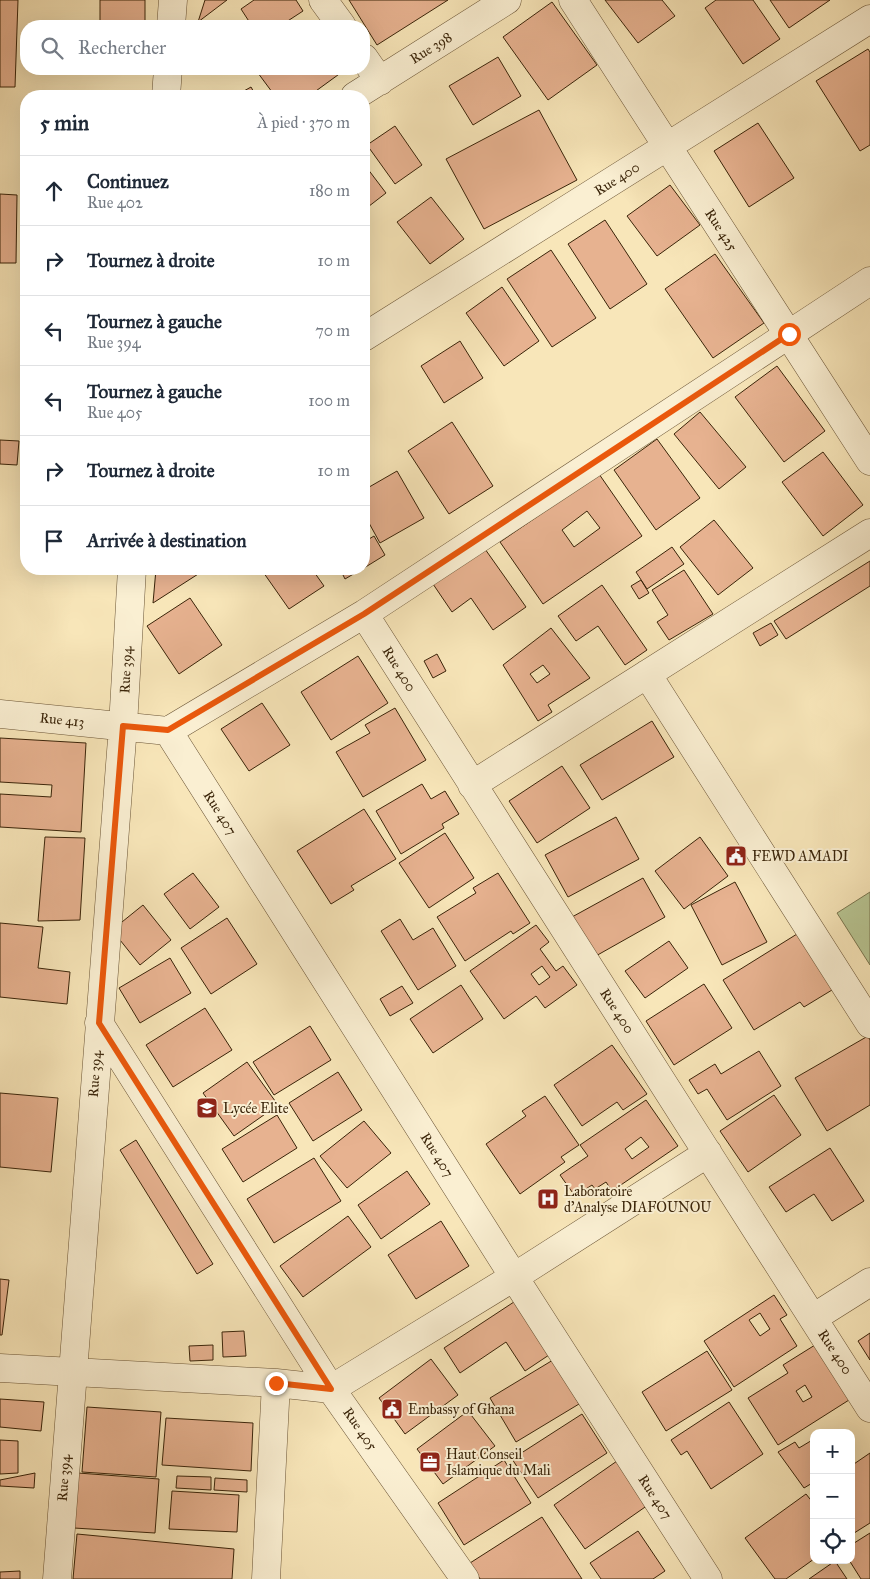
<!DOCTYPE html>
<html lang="fr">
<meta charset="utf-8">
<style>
:root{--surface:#fff;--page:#f2f2f3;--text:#1f2937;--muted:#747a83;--line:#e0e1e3}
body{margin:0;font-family:"IM FELL Great Primer",serif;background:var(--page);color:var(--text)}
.controls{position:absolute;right:15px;bottom:15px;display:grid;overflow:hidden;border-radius:10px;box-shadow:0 5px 20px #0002}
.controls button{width:45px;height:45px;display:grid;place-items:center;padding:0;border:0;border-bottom:1px solid var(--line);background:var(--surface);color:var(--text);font:25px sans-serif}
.stop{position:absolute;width:15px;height:15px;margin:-11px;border:4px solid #ea580c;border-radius:50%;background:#fff}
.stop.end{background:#ea580c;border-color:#fff;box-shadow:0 1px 5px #0008}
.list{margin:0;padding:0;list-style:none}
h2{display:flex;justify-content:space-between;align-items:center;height:65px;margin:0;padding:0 20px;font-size:21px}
h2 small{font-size:16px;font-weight:400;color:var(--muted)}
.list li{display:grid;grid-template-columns:32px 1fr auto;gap:15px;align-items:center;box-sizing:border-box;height:70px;padding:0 20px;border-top:1px solid var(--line)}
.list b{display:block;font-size:19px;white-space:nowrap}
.list p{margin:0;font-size:16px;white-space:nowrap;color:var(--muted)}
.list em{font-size:16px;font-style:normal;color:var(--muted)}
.icon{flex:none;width:28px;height:28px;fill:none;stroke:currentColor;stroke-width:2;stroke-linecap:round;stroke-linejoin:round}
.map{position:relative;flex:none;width:870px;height:1579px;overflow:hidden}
.search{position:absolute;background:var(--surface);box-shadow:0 5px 20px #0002;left:20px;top:20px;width:350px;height:55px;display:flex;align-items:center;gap:12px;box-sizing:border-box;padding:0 18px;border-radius:20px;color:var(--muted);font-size:19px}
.panel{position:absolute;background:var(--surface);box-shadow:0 5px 20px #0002;left:20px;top:90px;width:350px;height:485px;border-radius:20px}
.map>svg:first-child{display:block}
</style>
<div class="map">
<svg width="870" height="1579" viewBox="0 0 870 1579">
<rect width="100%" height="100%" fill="#f8e6b9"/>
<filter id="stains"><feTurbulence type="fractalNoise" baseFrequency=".004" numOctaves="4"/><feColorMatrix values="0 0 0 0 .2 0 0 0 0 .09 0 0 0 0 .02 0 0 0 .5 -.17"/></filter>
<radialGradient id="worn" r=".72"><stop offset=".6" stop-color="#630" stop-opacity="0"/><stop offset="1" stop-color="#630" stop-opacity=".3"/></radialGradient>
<!-- green -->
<path fill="#b8c693" stroke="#79754e" d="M870 892V965L837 913Z"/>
<!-- building -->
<path fill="#e7b290" stroke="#3a2409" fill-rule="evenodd" d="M0 0H18L15 87H0Z
M100 0H145V26H100Z
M205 0H227L198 22Z
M254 0H296L303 11 280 26H252L241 9Z
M349 0H448L377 45Z
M605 0H662L675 16 638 43Z
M716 0H753L780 39 743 64 705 8Z
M770 0H830L789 28Z
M552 2 597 65 548 100 503 37Z
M868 49 870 52V145L860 151 816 81Z
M498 57 521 96 473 125 449 86Z
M255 69H340L342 72 309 96H275Z
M251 87 256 96H235Z
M539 110 577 180 484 229 446 159Z
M758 123 794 178 749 207 714 151Z
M395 126 422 165 395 184 367 145Z
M364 164 386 193 364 210Z
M670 185 700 225 657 256 627 216Z
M0 194 17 195 16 263H0Z
M431 197 464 239 430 264 397 222Z
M605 220 647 284 610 309 568 244Z
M551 250 596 318 552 347 507 279Z
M715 254 764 323 713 358 665 289Z
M502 287 539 341 504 366 466 313Z
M460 341 483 378 444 403 421 366Z
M777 366 825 431 784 462 735 397Z
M700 412 746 467 719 489 674 434Z
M452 422 493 486 449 514 408 451Z
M657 439 700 498 656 530 614 470Z
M0 440 19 441 17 465 0 464Z
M823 452 863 505 823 536 782 482Z
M397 471 424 518 380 543 364 514V490Z
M599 474 642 536 543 604 500 542ZM587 511 600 528 574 547 562 530Z
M714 520 753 568 718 595 680 547Z
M374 536 385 555 364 568V542Z
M672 547 684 564 647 589 636 572Z
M485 549 526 607 493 630 471 598 452 612 433 584Z
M870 561V586L786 639 774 621Z
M156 569H206L153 603Z
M261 569H312L324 586 289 609Z
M340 569H362L345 579Z
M684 570 713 614 669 640 657 622 668 615 652 590Z
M641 580 649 593 639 599 631 586Z
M602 585 647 650 625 665 598 626 576 641 558 616Z
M190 598 222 645 179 674 147 626Z
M771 623 778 635 760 646 753 633Z
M551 628 590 678 548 705 552 712 538 721 503 665ZM543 665 550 674 537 683 530 674Z
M437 654 446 671 433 678 424 661Z
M358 656 388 703 331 740 301 692Z
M262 703 290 745 249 771 221 729Z
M395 708 426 760 363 797 336 752 370 733 365 725Z
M652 721 674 757 602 800 580 765Z
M0 738 86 743 81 832 0 827V794L51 797 52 785 0 782Z
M562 766 590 808 537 843 509 801Z
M422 784 431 799 445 791 459 814 442 824 444 828 401 854 376 811Z
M364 809 396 859 351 886 354 890 331 904 297 851Z
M616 817 639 859 568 897 545 855Z
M445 833 474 878 429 908 399 863Z
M45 837 85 838 80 920 38 921Z
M700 837 728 876 684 909 655 871Z
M193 873 219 907 190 929 164 894Z
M498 873 530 923 513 934 511 931 465 961 437 917 476 893 473 888Z
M643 878 665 917 594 957 572 917Z
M735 882 767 942 722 965 691 905Z
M143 905 171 940 140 965 112 930Z
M227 918 257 964 211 994 181 948Z
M400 919 413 940 433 928 456 966 418 990 381 931Z
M0 923 43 927 38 968 70 972 67 1004 0 997Z
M536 925 549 942 540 949 556 971 563 966 577 985 545 1008 536 996 504 1019 470 971ZM542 966 550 977 539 985 531 974Z
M797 934 836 982 832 990 804 1007 800 1002 754 1030 723 980Z
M669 941 688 968 645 998 625 971Z
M170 958 191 993 140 1023 119 988Z
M704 984 732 1028 674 1065 646 1021Z
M461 985 483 1019 433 1053 410 1019Z
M402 986 413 1003 390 1016 380 999Z
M205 1008 232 1050 173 1087 146 1045Z
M310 1026 331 1060 274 1095 253 1062Z
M868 1036 870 1040V1105L827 1131 795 1078Z
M612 1045 647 1094 623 1110 617 1102 582 1126 554 1085Z
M759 1051 781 1086 727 1120 707 1089 698 1094 689 1080 715 1064 721 1074Z
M247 1062 278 1105 234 1136 203 1093Z
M338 1072 362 1110 313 1141 289 1103Z
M0 1093 58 1098 51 1172 0 1167Z
M774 1095 801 1135 748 1172 720 1131Z
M545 1096 579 1145 561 1157 565 1162 520 1194 486 1144 526 1116 522 1111Z
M646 1100 678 1146 612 1191 606 1182 595 1189 592 1185 575 1196 560 1175 588 1156 580 1145ZM641 1137 649 1147 632 1159 625 1149Z
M277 1115 297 1148 243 1182 222 1149Z
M364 1121 391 1153 347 1188 320 1156Z
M136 1140 213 1264 197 1274 120 1150Z
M830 1148 864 1201 832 1221 814 1194 786 1212 769 1187Z
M314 1158 341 1201 274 1243 247 1199Z
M407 1171 430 1204 381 1239 358 1205Z
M348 1216 371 1247 303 1297 280 1266Z
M441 1221 469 1266 416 1299 388 1255Z
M0 1279 9 1280 2 1335H0Z
M774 1295 787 1315 780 1319 797 1346 734 1387 704 1341ZM760 1313 770 1329 760 1336 749 1320Z
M520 1298 555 1351 525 1371 506 1342 460 1373 444 1348Z
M244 1331 246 1356 223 1357 222 1332Z
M870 1333V1360L858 1341Z
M213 1345V1360L190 1361 189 1346Z
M815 1345 849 1400 778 1445 748 1398 788 1373 783 1365ZM805 1385 812 1397 803 1402 796 1391Z
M707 1351 732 1390 666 1431 642 1392Z
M431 1359 458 1395 405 1434 379 1398Z
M553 1360 579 1404 516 1442 490 1398Z
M0 1399 44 1402 41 1431 0 1427Z
M729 1402 763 1454 711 1489 687 1451 681 1455 671 1440Z
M87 1407 161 1412 156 1477 82 1472Z
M468 1411 495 1446 443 1484 417 1449Z
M582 1414 607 1453 538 1498 512 1459Z
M166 1418 253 1423 251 1471 162 1465Z
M814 1439V1482L804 1488 778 1452 795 1442 799 1448Z
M0 1440 18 1441V1473L0 1474Z
M870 1453V1523L851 1535V1477L853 1476 851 1466Z
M504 1460 531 1503 464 1545 438 1503Z
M617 1461 648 1505 585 1549 554 1505Z
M35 1473 34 1488 0 1486V1480Z
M78 1473 159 1479 155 1533 74 1528Z
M177 1476 211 1477V1490L176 1488Z
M215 1478 247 1480V1492L214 1490Z
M172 1491 239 1495 237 1532 169 1529Z
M806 1494 814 1504V1559L786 1579H775L745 1538Z
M542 1517 582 1579H480L470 1563Z
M638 1531 665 1571 653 1579H601L590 1563Z
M870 1533V1579H861L849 1560H851V1545Z
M77 1534 234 1549 232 1579H73Z
M835 1561 847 1579H809Z
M20 1571V1579H0V1572Z"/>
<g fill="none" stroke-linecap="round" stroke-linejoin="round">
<!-- street casing -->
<g stroke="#6a5435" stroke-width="29">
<path id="street" d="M323 0 342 26
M573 0 870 461
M171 26 173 0
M364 58 380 81
M166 96 168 69
M355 96 507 0
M364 337 870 19
M364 614 870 1408
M647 674 870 1024
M0 714 168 731
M168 731 514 1277 708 1579
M168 731 364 614 870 281
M472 785 870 533
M99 1023 331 1389 465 1579
M813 1318 870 1282
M0 1368 276 1383 331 1389 514 1277 708 1153
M57 1579 123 726 132 569
M266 1579 276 1383"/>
</g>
<!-- street -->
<use href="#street" stroke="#faefd2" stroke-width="28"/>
</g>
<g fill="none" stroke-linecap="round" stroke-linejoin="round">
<!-- route -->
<path stroke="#ea580c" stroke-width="6" d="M276 1383 331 1389 99 1023 123 726 168 730 364 614 789 334"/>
</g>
<!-- icons -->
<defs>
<g id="civic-square" transform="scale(1.125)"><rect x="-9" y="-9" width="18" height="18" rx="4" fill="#8f2418" stroke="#faefd2"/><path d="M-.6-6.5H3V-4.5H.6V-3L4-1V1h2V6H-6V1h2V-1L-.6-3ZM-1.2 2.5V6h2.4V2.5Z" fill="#fff"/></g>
<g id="school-square" transform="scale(1.125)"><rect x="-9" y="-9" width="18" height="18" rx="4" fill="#8f2418" stroke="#faefd2"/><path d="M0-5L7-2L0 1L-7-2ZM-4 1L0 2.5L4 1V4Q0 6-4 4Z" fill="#fff"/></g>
<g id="hospital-square" transform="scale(1.125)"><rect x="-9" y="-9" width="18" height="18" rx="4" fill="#8f2418" stroke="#faefd2"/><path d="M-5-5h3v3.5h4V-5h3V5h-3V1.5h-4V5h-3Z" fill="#fff"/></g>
<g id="office-square" transform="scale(1.125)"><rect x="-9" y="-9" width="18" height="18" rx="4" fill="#8f2418" stroke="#faefd2"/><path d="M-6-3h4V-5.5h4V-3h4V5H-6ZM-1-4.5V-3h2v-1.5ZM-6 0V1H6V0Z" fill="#fff"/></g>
</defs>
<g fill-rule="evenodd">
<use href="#civic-square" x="736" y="856"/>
<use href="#school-square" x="207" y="1108"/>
<use href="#hospital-square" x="548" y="1199"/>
<use href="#civic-square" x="392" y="1409"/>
<use href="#office-square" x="430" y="1462"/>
</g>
<g text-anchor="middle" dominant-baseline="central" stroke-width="4" stroke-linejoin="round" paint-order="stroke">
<!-- street labels -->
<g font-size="14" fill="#3a2409" stroke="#faefd2">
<text transform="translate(431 48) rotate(-32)">Rue 398</text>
<text transform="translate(617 179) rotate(-32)">Rue 400</text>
<text transform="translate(721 230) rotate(57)">Rue 425</text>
<text transform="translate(399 669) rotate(58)">Rue 400</text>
<text transform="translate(126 670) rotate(-87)">Rue 394</text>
<text transform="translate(62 720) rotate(6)">Rue 413</text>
<text transform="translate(220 813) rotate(58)">Rue 407</text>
<text transform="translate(617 1011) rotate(57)">Rue 400</text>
<text transform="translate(95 1074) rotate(-86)">Rue 394</text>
<text transform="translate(437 1155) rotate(58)">Rue 407</text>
<text transform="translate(835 1352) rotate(57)">Rue 400</text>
<text transform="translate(360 1429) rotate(55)">Rue 405</text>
<text transform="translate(64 1478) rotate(-86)">Rue 394</text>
<text transform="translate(655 1497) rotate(57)">Rue 407</text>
</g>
<!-- poi labels -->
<g font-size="14" fill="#3a2409" stroke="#faefd2" text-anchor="start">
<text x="752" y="856">FEWD AMADI</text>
<text x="223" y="1108">Lycée Elite</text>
<text x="564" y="1191">Laboratoire<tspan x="564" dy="16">d'Analyse DIAFOUNOU</tspan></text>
<text x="408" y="1409">Embassy of Ghana</text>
<text x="446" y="1454">Haut Conseil<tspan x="446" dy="16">Islamique du Mali</tspan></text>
</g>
</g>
<rect width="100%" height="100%" filter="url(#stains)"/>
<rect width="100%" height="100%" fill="url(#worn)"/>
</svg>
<div class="controls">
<button>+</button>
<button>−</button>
<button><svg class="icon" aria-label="locate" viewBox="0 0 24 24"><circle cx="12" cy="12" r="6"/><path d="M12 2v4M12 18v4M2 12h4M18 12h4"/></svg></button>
</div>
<div class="stop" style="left:789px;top:334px"></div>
<div class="stop end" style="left:276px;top:1383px"></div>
<div class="search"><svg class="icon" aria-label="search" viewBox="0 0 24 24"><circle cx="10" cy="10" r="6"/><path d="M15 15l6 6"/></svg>Rechercher</div>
<section class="panel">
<h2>5 min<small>À pied · 370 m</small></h2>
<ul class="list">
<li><svg class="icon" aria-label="ahead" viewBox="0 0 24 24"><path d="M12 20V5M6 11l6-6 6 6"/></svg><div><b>Continuez</b><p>Rue 402</p></div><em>180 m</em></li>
<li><svg class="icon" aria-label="right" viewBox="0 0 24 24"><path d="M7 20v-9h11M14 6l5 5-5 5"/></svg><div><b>Tournez à droite</b></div><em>10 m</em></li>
<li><svg class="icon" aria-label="left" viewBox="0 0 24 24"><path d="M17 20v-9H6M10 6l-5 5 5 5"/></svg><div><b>Tournez à gauche</b><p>Rue 394</p></div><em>70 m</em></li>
<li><svg class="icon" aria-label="left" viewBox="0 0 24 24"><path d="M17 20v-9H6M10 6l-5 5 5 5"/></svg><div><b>Tournez à gauche</b><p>Rue 405</p></div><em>100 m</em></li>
<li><svg class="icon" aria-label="right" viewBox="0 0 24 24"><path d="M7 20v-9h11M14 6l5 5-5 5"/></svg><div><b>Tournez à droite</b></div><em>10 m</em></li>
<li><svg class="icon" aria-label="arrive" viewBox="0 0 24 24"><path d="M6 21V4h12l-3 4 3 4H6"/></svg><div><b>Arrivée à destination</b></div></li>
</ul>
</section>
</div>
